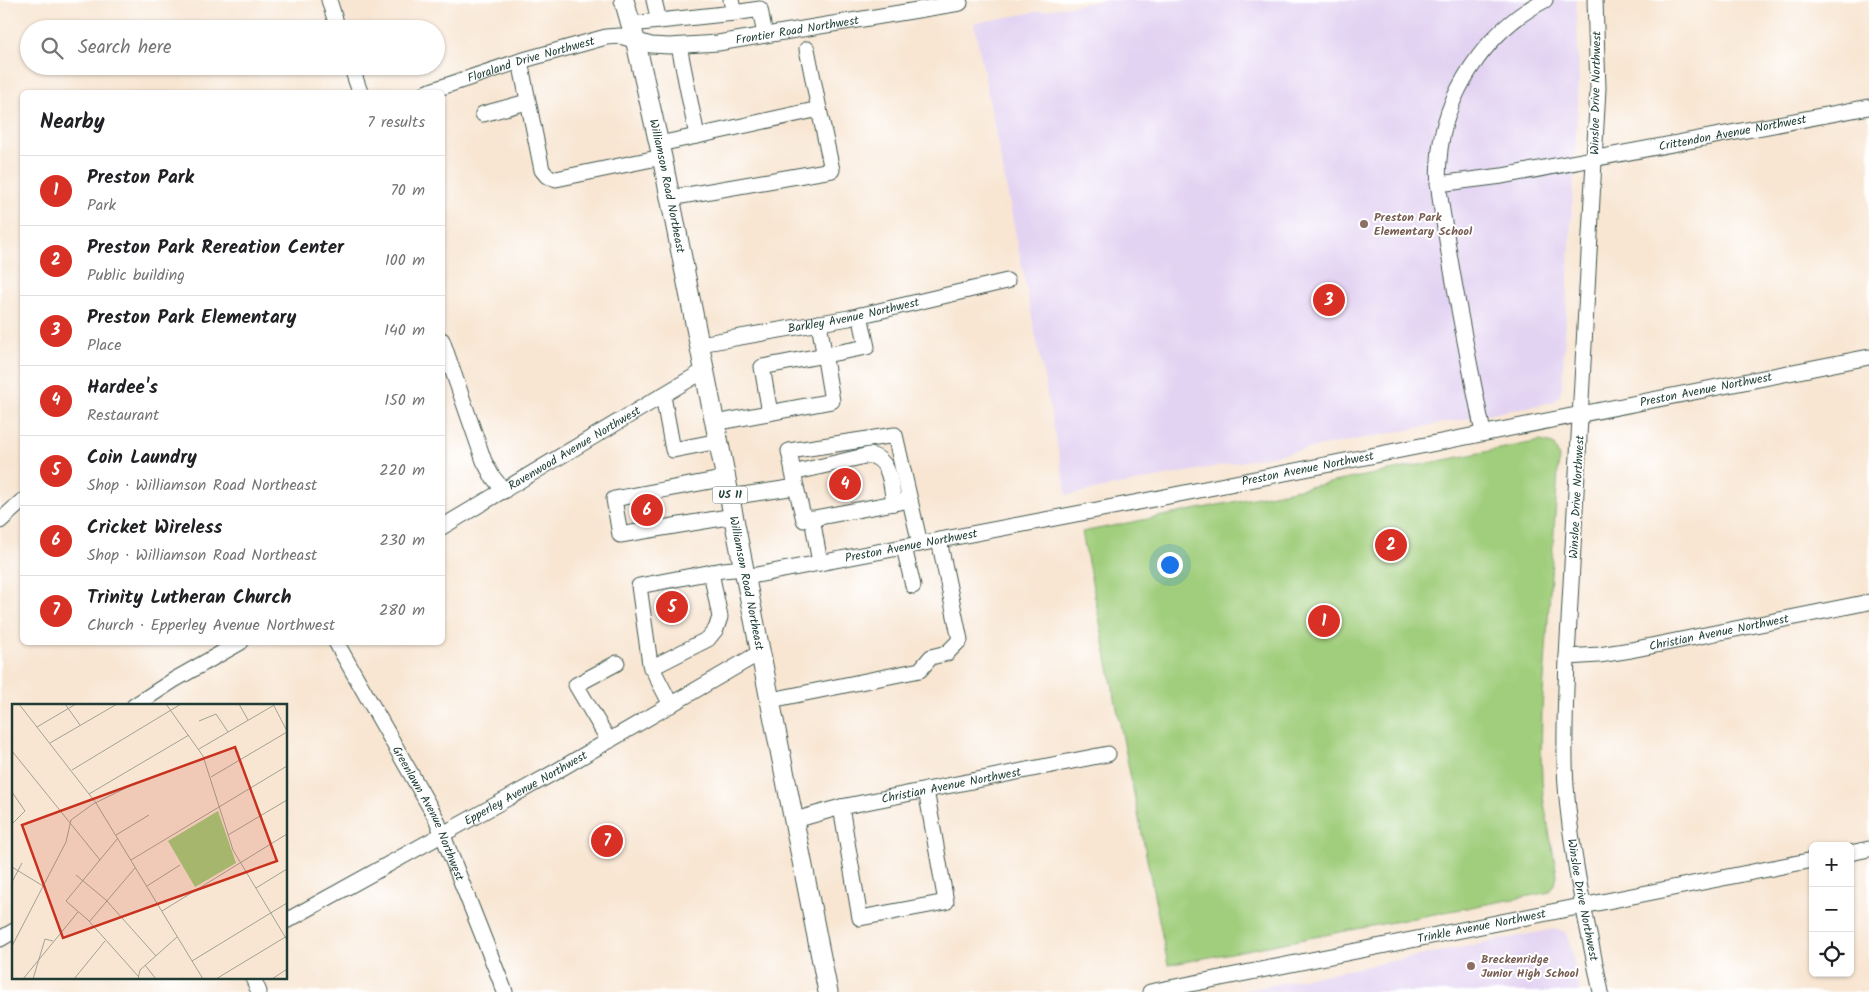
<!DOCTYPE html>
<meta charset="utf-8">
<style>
:root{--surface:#fff;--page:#f2f2f2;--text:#202124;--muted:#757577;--line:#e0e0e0;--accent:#d93025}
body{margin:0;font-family:Kalam,sans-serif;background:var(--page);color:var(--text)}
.controls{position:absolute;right:15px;bottom:15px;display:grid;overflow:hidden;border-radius:8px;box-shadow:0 1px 4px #0004}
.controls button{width:45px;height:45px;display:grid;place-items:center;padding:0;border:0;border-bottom:1px solid var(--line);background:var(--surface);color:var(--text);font:25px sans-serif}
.you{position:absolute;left:1169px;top:564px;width:18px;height:18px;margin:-12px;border:4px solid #fff;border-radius:50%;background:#1a73e8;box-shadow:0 0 0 8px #1a73e833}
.badge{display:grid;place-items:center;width:32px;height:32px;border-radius:50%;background:var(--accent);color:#fff;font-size:16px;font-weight:700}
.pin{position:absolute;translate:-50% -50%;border:2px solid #fff;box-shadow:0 1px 5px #0006}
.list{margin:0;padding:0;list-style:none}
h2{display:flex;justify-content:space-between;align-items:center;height:65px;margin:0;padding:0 20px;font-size:21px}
h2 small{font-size:16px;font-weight:400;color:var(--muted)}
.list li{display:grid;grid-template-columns:32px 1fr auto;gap:15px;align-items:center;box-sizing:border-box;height:70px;padding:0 20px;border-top:1px solid var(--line)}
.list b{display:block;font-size:19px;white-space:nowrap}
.list p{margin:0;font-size:16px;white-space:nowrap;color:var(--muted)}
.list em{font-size:16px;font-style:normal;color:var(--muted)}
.icon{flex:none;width:28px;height:28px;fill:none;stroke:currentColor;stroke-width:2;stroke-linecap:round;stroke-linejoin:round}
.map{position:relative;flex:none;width:1869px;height:992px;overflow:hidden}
.search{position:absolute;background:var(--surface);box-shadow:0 1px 4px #0004;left:20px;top:20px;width:425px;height:55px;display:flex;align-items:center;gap:12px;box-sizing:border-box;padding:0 18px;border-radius:28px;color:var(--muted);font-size:19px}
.panel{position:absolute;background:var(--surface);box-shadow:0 1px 4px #0004;left:20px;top:90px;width:425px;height:555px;border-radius:8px}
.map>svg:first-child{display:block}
</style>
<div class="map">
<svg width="1869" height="992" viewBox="0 0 1869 992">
<rect width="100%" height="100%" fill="#fff"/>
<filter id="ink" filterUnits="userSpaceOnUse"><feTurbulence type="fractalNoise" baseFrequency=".02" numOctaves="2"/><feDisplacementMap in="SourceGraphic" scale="10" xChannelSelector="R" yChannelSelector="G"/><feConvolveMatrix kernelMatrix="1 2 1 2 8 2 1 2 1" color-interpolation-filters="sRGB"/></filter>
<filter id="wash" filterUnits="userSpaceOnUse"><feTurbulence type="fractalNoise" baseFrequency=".0096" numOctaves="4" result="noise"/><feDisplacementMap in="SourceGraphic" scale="20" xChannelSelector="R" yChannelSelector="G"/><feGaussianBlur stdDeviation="1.12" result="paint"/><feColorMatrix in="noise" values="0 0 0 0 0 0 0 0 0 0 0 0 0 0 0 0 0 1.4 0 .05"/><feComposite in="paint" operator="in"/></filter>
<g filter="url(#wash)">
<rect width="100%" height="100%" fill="#f8e6d3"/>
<!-- built -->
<path fill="#e3d3f2" d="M1104 0H1576L1579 83 1562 386 1560 395 1553 402 1067 495 974 23Z
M1555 929 1565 932 1569 940 1580 992H1236Z"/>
<!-- green -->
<path fill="#a0ce7c" stroke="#608658" d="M1540 441 1553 444 1559 456 1542 710 1541 756 1543 797 1557 875 1555 884 1550 892 1168 965 1082 532Z"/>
</g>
<g filter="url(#ink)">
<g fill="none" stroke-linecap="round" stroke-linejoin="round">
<!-- minor casing -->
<g stroke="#40564c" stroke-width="17">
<g id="minor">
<path d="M329 0 338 29"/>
<path d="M654 0 659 21"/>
<path id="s1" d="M1595 0 1598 88 1567 657C1566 700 1563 743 1566 786 1571 855 1587 924 1601 992"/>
<path d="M734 13 760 9 765 35"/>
<path d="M631 24 734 13 731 0"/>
<path d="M679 46 697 136 819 109 807 49"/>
<path d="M520 61 542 170 547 176 556 179 662 157"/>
<path d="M351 66 360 92"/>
<path id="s2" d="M427 92 520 61 606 37 620 36 651 45 669 46 718 43 960 3"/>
<path d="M483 114 527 102"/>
<path d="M659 144 697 136"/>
<path id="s3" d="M1438 184 1502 176 1869 107"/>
<path d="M670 198 832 170 819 109"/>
<path d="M442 340 484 461 492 476 504 491"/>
<path id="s4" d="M700 344 849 318 1007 281"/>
<path d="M663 396 673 450 719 441"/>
<path d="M770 413 762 367 867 347 860 315"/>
<path d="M715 423 832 401 819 323"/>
<path d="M1483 433C1471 371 1458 309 1448 247 1444 218 1436 189 1439 160 1443 94 1487 30 1545 0"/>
<path d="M793 473 869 455C891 459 891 486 894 503"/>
<path d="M727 478 614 499 620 535 734 516"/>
<path d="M796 487 804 520 910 500"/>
<path d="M730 497 796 487 789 451 895 435 920 544"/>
<path d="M812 518 820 563"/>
<path d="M0 521 22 501"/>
<path id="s5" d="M442 527 705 370"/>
<path d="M904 547 913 586"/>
<path id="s6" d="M746 577 1144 501 1869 357"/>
<path id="s7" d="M336 642 436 818 505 992"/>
<path id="s8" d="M1567 657 1599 655 1631 650 1869 602"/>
<path d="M651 668 708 639 716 629 720 617 711 572"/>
<path d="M771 700 920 670 931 657 947 653 960 640 939 540"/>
<path d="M671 705 650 664 639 586 723 570 745 568"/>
<path d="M134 706 174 680 241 642"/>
<path d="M609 741 576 685 617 663"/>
<path d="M841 807 860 918 946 902 926 790"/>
<path id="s9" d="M795 820 841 807 1108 754"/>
<path d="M1850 853 1869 849"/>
<path id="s10" d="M286 921 555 772 761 652"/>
<path d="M0 939 14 931"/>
<path d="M253 978 259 992"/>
<path id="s11" d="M1150 992 1813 860"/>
</g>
</g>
<!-- major casing -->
<g stroke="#40564c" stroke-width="21">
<g id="major">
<path id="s12" d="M624 0 635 39 662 157 828 992"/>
</g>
</g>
<!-- minor -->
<use href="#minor" stroke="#fff" stroke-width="15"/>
<!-- major -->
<use href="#major" stroke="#fff" stroke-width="19"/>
</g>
</g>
<!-- markers -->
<g fill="#8d6e63" stroke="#fff" stroke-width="2">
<circle cx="1364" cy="224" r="5"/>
<circle cx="1471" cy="966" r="5"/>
</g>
<g text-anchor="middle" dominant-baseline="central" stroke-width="4" stroke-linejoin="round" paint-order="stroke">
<!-- shield labels -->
<rect fill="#fff" stroke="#627771" stroke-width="1" x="712.5" y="486.5" width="35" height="17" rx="4"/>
<g font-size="11" font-weight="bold" fill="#1f3d34">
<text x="730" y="495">US 11</text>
</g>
<!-- street labels -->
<g font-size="12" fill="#1f3d34" stroke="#fff">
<text stroke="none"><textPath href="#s2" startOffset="381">Frontier Road Northwest</textPath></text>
<text stroke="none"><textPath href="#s2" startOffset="109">Floraland Drive Northwest</textPath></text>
<text transform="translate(1596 93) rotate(-89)">Winsloe Drive Northwest</text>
<text stroke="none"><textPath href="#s3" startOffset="299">Crittendon Avenue Northwest</textPath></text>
<text stroke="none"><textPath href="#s12" startOffset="191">Williamson Road Northeast</textPath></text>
<text stroke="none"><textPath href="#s4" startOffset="156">Barkley Avenue Northwest</textPath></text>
<text stroke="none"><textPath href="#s6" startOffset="978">Preston Avenue Northwest</textPath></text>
<text stroke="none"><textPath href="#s5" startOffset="154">Ravenwood Avenue Northwest</textPath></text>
<text stroke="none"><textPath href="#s6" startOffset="572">Preston Avenue Northwest</textPath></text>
<text transform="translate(1577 497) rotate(-87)">Winsloe Drive Northwest</text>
<text stroke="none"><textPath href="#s6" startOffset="168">Preston Avenue Northwest</textPath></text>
<text stroke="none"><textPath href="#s12" startOffset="596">Williamson Road Northeast</textPath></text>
<text stroke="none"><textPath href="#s8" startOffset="154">Christian Avenue Northwest</textPath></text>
<text stroke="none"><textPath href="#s9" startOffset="160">Christian Avenue Northwest</textPath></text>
<text stroke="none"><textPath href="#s10" startOffset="274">Epperley Avenue Northwest</textPath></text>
<text stroke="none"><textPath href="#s7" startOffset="195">Greenlawn Avenue Northwest</textPath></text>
<text stroke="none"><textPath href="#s1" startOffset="902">Winsloe Drive Northwest</textPath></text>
<text stroke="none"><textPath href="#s11" startOffset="338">Trinkle Avenue Northwest</textPath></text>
</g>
<!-- education labels -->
<g font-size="12" font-weight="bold" fill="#785e54" stroke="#fff" text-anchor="start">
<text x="1374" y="217">Preston Park<tspan x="1374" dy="14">Elementary School</tspan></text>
<text x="1481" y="959">Breckenridge<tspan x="1481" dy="14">Junior High School</tspan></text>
</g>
</g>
<!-- overview -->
<g transform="translate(12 704)">
<rect width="275" height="275" fill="#f8e6d3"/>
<path d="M206 107 224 159 183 183 156 137Z" fill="#a0ce7c"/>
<path fill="none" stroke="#a1a293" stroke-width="1" d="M7 0 84 99 191 275M53 0 68 21M154 0 191 52 221 146 275 236M227 0 236 16M262 2 275 27M187 17 204 10 216 28M25 23 64 0M38 39 105 0M187 45 264 0M0 47 88 156M60 66 169 0M199 73 275 28M0 88 13 107 0 120M77 90 177 31M104 131 137 111M216 131 275 96M106 134 54 197 76 216 126 272M119 156 275 62M0 163 31 182M64 171 94 196 144 252M0 178 10 159M135 182 168 161M244 184 275 165M150 207 275 130M77 218 123 164M0 242 54 138 59 116 81 100 120 81M180 257 275 199M133 261 144 275M11 275 66 208M21 275 33 235 41 237M62 275 93 237M126 275 128 266 165 233M204 275 275 232M260 275 275 265"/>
<path fill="#c8321e" fill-opacity="0.15" stroke="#c8321e" stroke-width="2.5" d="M223 43 265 157 51 234 10 121Z"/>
<rect width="275" height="275" fill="none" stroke="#1f3d34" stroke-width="2.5"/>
</g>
</svg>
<div class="controls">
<button>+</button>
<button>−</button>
<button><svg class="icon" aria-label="locate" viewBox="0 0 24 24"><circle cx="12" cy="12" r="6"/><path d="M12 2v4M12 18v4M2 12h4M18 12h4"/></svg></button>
</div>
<div class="you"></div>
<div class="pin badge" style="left:1324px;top:621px">1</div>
<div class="pin badge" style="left:1391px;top:545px">2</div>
<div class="pin badge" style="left:1329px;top:300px">3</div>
<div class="pin badge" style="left:845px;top:484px">4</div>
<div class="pin badge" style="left:672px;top:607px">5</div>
<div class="pin badge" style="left:647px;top:510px">6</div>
<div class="pin badge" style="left:607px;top:841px">7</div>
<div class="search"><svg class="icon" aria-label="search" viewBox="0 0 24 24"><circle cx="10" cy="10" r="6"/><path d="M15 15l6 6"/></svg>Search here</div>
<section class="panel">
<h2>Nearby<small>7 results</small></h2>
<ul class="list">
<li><span class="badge">1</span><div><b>Preston Park</b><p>Park</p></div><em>70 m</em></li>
<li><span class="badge">2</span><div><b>Preston Park Rereation Center</b><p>Public building</p></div><em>100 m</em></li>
<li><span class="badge">3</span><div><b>Preston Park Elementary</b><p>Place</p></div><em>140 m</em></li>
<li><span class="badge">4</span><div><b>Hardee's</b><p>Restaurant</p></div><em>150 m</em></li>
<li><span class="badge">5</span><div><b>Coin Laundry</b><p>Shop · Williamson Road Northeast</p></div><em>220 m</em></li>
<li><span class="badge">6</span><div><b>Cricket Wireless</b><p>Shop · Williamson Road Northeast</p></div><em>230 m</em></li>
<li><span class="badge">7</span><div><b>Trinity Lutheran Church</b><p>Church · Epperley Avenue Northwest</p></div><em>280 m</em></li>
</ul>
</section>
</div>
